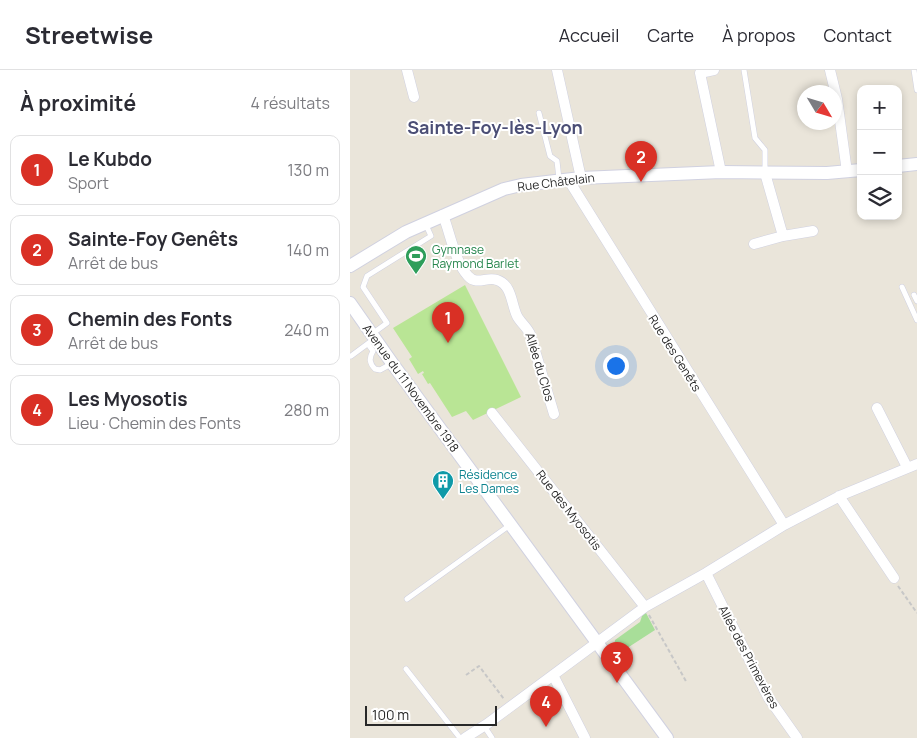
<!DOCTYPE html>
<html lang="fr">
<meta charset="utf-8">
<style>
:root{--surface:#fff;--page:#f7f7f7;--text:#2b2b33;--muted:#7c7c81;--line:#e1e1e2;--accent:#d93025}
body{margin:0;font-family:Manrope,sans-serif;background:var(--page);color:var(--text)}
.controls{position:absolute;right:15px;top:15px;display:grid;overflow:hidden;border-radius:10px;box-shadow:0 2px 8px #0003}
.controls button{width:45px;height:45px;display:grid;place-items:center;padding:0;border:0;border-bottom:1px solid var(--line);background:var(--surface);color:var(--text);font:25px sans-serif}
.compass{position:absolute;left:447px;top:15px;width:45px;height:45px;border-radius:50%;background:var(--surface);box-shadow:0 2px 8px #0003;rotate:128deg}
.scale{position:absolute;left:15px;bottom:12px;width:132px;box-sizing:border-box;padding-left:5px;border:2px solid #282828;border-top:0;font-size:14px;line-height:18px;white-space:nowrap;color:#282828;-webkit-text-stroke:4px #fff;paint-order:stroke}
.you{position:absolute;left:265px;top:295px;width:18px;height:18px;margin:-12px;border:4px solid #fff;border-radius:50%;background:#1a73e8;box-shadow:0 0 0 8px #1a73e833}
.badge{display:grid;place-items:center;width:32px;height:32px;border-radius:50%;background:var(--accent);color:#fff;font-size:16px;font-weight:700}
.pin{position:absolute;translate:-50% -41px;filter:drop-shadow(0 1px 2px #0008)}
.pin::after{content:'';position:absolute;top:26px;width:18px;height:15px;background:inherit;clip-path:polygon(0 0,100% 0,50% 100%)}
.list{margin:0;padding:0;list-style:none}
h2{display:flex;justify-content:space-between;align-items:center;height:65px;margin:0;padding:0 20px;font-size:21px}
h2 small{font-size:16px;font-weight:400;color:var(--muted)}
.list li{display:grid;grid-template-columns:32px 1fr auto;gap:15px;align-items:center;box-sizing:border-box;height:70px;margin:0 10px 10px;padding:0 10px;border:1px solid var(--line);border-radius:10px}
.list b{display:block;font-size:19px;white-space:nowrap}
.list p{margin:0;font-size:16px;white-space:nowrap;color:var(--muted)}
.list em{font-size:16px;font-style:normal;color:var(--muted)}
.icon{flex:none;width:28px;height:28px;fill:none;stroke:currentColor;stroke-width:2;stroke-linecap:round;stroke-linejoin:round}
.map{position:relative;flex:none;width:567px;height:668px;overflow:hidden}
header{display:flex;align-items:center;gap:30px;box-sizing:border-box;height:70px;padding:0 25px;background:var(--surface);border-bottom:1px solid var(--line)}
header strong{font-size:24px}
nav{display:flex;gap:28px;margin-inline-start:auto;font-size:18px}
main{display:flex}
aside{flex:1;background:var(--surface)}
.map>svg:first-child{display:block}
</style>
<header>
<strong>Streetwise</strong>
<nav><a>Accueil</a><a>Carte</a><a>À propos</a><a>Contact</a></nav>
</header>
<main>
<aside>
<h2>À proximité<small>4 résultats</small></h2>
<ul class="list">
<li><span class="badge">1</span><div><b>Le Kubdo</b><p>Sport</p></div><em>130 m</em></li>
<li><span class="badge">2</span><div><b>Sainte-Foy Genêts</b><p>Arrêt de bus</p></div><em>140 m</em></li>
<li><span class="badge">3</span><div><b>Chemin des Fonts</b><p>Arrêt de bus</p></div><em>240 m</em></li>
<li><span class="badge">4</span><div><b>Les Myosotis</b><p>Lieu · Chemin des Fonts</p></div><em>280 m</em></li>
</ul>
</aside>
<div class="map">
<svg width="567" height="668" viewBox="0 0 567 668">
<rect width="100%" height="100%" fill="#eae5da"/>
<!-- green -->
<path fill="#a8de99" d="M295 541 305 560 268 584 264 577 265 570 290 552 293 543Z"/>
<!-- pitch -->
<path fill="#b9e595" d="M115 215 171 327 123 350 116 341 102 347 80 313 78 314 72 304 74 303 73 301 68 304 59 289 62 287 43 258Z"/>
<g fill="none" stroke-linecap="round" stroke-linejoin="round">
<!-- service casing -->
<g stroke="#d0d1e0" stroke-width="6">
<path id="service" d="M394 0 405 68 415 80V103
M564 0 567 20
M189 43 200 86 207 91 209 109
M552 217 567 250
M564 225 567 231
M22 264 37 253 13 217 17 206 81 166 76 155
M18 274 23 281C19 288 19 293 25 299L30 300 41 294
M1 286 20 272
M57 529 160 455
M56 599 110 668
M134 656 142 668"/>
</g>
<!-- minor casing -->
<g stroke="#d0d1e0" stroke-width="11">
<path id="minor" d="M57 0 64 27
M207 0 231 108
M364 0 350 3 371 102
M480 0 487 29 497 102
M415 103 433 166
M218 109 434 455
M93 145C100 163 105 192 118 206 127 216 137 206 147 210 162 215 161 233 167 246 170 252 177 257 180 264L204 344
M404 174 433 166 463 161
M527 338 557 397
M142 343 295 537
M489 426 544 508
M356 503 418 627 447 668
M203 605 235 668
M115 668 137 654 295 537 356 503 434 455 492 425 567 394"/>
</g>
<!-- tertiary casing -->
<g stroke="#d0d1e0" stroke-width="14">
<path id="tertiary" d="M548 96 567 94
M0 196 56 162 154 119 171 115 231 108 371 102 477 103 511 100
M0 233 42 293 317 668"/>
</g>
<!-- path -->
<path stroke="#c7c7c7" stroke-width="2" stroke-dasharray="4 2.5" stroke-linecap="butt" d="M548 516 567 543
M299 545 337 613
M116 605 129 596 154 629"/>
<!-- service -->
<use href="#service" stroke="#fff" stroke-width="5"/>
<!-- minor -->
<use href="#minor" stroke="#fff" stroke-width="10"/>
<!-- tertiary -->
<use href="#tertiary" stroke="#fff" stroke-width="12"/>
</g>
<!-- icons -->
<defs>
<g id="stadium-pin" transform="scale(1.125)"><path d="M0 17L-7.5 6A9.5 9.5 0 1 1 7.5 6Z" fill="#2e9e5b" stroke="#fff"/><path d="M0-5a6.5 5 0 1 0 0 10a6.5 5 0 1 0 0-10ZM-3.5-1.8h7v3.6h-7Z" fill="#fff"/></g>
<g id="building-pin" transform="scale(1.125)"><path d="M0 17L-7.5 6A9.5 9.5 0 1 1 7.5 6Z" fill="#0f9aa8" stroke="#fff"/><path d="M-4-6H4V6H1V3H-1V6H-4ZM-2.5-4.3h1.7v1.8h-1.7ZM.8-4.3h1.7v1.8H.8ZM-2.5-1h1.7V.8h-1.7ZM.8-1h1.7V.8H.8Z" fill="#fff"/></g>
</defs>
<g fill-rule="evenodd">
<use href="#stadium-pin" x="66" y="186"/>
<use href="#building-pin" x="93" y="411"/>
</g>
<g text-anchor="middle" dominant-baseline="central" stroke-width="4" stroke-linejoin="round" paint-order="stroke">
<!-- street labels -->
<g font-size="12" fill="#282828" stroke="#fff">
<text transform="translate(206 112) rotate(-7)">Rue Châtelain</text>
<text transform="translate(325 283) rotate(58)">Rue des Genêts</text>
<text transform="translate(190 297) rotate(73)">Allée du Clos</text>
<text transform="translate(61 318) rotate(54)">Avenue du 11 Novembre 1918</text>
<text transform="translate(219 440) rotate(52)">Rue des Myosotis</text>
<text transform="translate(399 587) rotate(62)">Allée des Primevères</text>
</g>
<!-- leisure labels -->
<g font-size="12" fill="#27864d" stroke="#fff" text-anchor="start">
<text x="82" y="179">Gymnase<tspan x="82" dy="14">Raymond Barlet</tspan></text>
</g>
<!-- culture labels -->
<g font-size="12" fill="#0d838f" stroke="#fff" text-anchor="start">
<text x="109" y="404">Résidence<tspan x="109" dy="14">Les Dames</tspan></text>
</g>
<!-- district labels -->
<g font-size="18" font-weight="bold" fill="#4b4e75" stroke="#fff">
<text x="145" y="57">Sainte-Foy-lès-Lyon</text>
</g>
</g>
</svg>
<div class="controls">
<button>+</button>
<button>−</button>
<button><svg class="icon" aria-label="layers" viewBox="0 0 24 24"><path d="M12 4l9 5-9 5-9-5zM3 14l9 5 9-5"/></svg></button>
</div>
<svg class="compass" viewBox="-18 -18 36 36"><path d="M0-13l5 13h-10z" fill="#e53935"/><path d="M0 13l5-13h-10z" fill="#7c7c81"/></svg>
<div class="scale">100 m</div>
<div class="you"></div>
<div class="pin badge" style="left:98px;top:273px">1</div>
<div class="pin badge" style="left:291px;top:112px">2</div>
<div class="pin badge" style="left:267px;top:613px">3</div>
<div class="pin badge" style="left:196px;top:657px">4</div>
</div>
</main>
